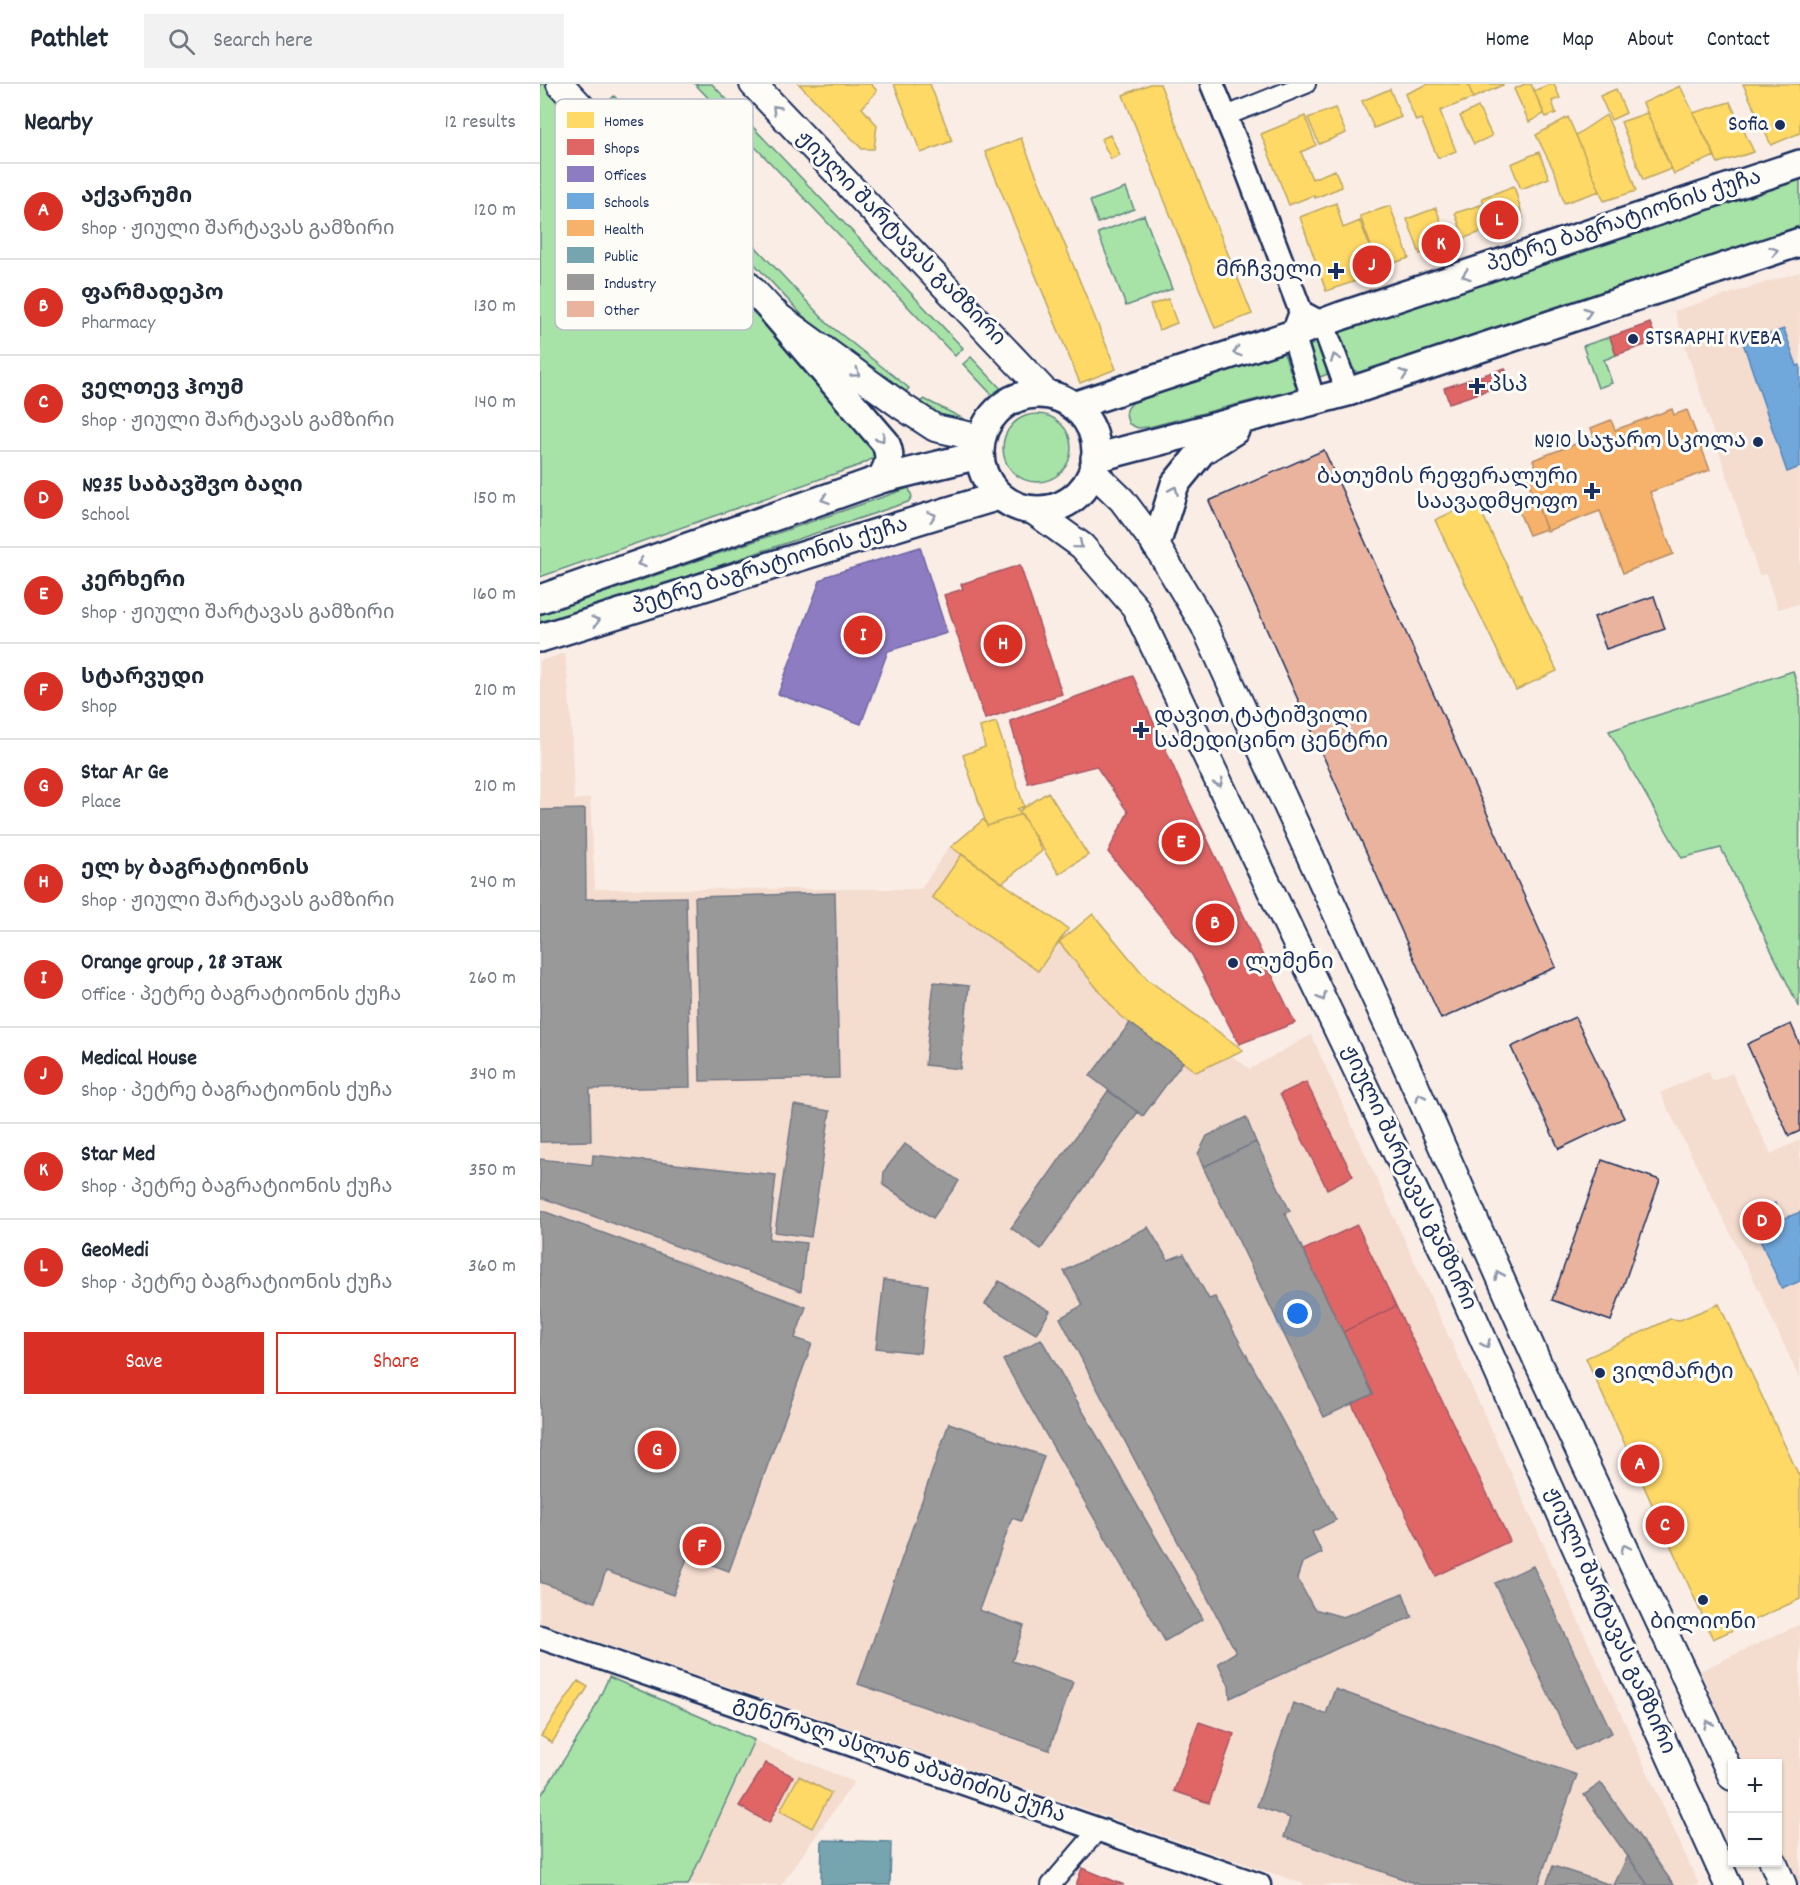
<!DOCTYPE html>
<meta charset="utf-8">
<style>
:root{--surface:#fff;--page:#f2f2f3;--text:#1f2937;--muted:#747a83;--line:#e0e1e3;--accent:#d93025}
body{margin:0;font-family:Dekko,"Noto Sans Georgian",sans-serif;background:var(--page);color:var(--text)}
.controls{position:absolute;right:18px;bottom:18px;display:grid;overflow:hidden;border-radius:0px;box-shadow:0 2px 4px #0004}
.controls button{width:54px;height:54px;display:grid;place-items:center;padding:0;border:0;border-bottom:2px solid var(--line);background:var(--surface);color:var(--text);font:30px sans-serif}
.you{position:absolute;left:758px;top:1230px;width:21px;height:21px;margin:-15px;border:4px solid #fff;border-radius:50%;background:#1a73e8;box-shadow:0 0 0 9px #1a73e833}
.badge{display:grid;place-items:center;width:39px;height:39px;border-radius:50%;background:var(--accent);color:#fff;font-size:20px;font-weight:700}
.pin{position:absolute;translate:-50% -50%;border:3px solid #fff;box-shadow:0 2px 6px #0006}
.list{margin:0;padding:0;list-style:none}
h2{display:flex;justify-content:space-between;align-items:center;height:78px;margin:0;padding:0 24px;font-size:26px}
h2 small{font-size:20px;font-weight:400;color:var(--muted)}
.list li{display:grid;grid-template-columns:39px 1fr auto;gap:18px;align-items:center;box-sizing:border-box;height:96px;padding:0 24px;border-top:2px solid var(--line)}
.list b{display:block;font-size:22px;white-space:nowrap}
.list p{margin:0;font-size:20px;white-space:nowrap;color:var(--muted)}
.list em{font-size:20px;font-style:normal;color:var(--muted)}
.actions{display:flex;gap:12px;padding:18px 24px}
.actions a{flex:1;padding:14px 0;border:2px solid var(--accent);border-radius:0px;text-align:center;font-size:21px;color:var(--accent)}
.actions .main{background:var(--accent);color:#fff}
.icon{flex:none;width:33px;height:33px;fill:none;stroke:currentColor;stroke-width:2;stroke-linecap:round;stroke-linejoin:round}
.map{position:relative;flex:none;width:1260px;height:1801px;overflow:hidden}
header{display:flex;align-items:center;gap:36px;box-sizing:border-box;height:84px;padding:0 30px;background:var(--surface);border-bottom:2px solid var(--line)}
header strong{font-size:28px}
nav{display:flex;gap:33px;margin-inline-start:auto;font-size:21px}
.search{width:420px;height:54px;background:var(--page);display:flex;align-items:center;gap:15px;box-sizing:border-box;padding:0 21px;border-radius:0px;color:var(--muted);font-size:22px}
main{display:flex}
aside{flex:1;background:var(--surface)}
.map>svg:first-child{display:block}
</style>
<header>
<strong>Pathlet</strong>
<div class="search"><svg class="icon" aria-label="search" viewBox="0 0 24 24"><circle cx="10" cy="10" r="6"/><path d="M15 15l6 6"/></svg>Search here</div>
<nav><a>Home</a><a>Map</a><a>About</a><a>Contact</a></nav>
</header>
<main>
<aside>
<h2>Nearby<small>12 results</small></h2>
<ul class="list">
<li><span class="badge">A</span><div><b>აქვარუმი</b><p>Shop · ჟიული შარტავას გამზირი</p></div><em>120 m</em></li>
<li><span class="badge">B</span><div><b>ფარმადეპო</b><p>Pharmacy</p></div><em>130 m</em></li>
<li><span class="badge">C</span><div><b>ველთევ ჰოუმ</b><p>Shop · ჟიული შარტავას გამზირი</p></div><em>140 m</em></li>
<li><span class="badge">D</span><div><b>№35 საბავშვო ბაღი</b><p>School</p></div><em>150 m</em></li>
<li><span class="badge">E</span><div><b>კერხერი</b><p>Shop · ჟიული შარტავას გამზირი</p></div><em>160 m</em></li>
<li><span class="badge">F</span><div><b>სტარვუდი</b><p>Shop</p></div><em>210 m</em></li>
<li><span class="badge">G</span><div><b>Star Ar Ge</b><p>Place</p></div><em>210 m</em></li>
<li><span class="badge">H</span><div><b>ელ by ბაგრატიონის</b><p>Shop · ჟიული შარტავას გამზირი</p></div><em>240 m</em></li>
<li><span class="badge">I</span><div><b>Orange group , 28 этаж</b><p>Office · პეტრე ბაგრატიონის ქუჩა</p></div><em>260 m</em></li>
<li><span class="badge">J</span><div><b>Medical House</b><p>Shop · პეტრე ბაგრატიონის ქუჩა</p></div><em>340 m</em></li>
<li><span class="badge">K</span><div><b>Star Med</b><p>Shop · პეტრე ბაგრატიონის ქუჩა</p></div><em>350 m</em></li>
<li><span class="badge">L</span><div><b>GeoMedi</b><p>Shop · პეტრე ბაგრატიონის ქუჩა</p></div><em>360 m</em></li>
</ul>
<div class="actions"><a class="main">Save</a><a>Share</a></div>
</aside>
<div class="map">
<svg width="1260" height="1801" viewBox="0 0 1260 1801">
<rect width="100%" height="100%" fill="#f9ede5"/>
<filter id="ink" filterUnits="userSpaceOnUse"><feTurbulence type="fractalNoise" baseFrequency=".0167" numOctaves="2"/><feDisplacementMap in="SourceGraphic" scale="12" xChannelSelector="R" yChannelSelector="G"/><feConvolveMatrix kernelMatrix="1 2 1 2 8 2 1 2 1" color-interpolation-filters="sRGB"/></filter>
<g filter="url(#ink)">
<!-- built -->
<path fill="#f4dccf" d="M1260 188V520L1238 525 1226 490 1219 491 1134 227Z
M25 569 31 633 34 716 50 714 55 805H381L409 763 710 985 771 951 1159 1801H767L0 1538V577Z
M1168 987 1173 997 1192 989 1231 1070 1260 1056V1296L1218 1204 1120 1009Z
M1260 1540V1801H1256L1238 1759V1680L1202 1679 1160 1587Z
M214 1656 314 1698 241 1801H148Z"/>
<!-- green -->
<path fill="#a7e2a7" stroke="#618882" stroke-width="1.5" d="M0 0H4L331 350 337 361 334 374 320 381 0 493Z
M155 0H172L423 264 415 272Z
M74 12 288 240 369 304 364 310 287 254 262 231 66 20Z
M1260 95V142L818 289C808 282 799 259 801 247L806 245Z
M586 104 594 125 558 139 550 117Z
M604 131 632 205 586 222 558 149Z
M1070 253 1076 271 1064 276 1072 299 1058 304 1043 262Z
M778 258 790 289 780 293 767 263Z
M743 267 757 305 609 343 598 344 589 340C585 331 585 326 592 319Z
M431 273 466 310 456 315 423 280Z
M384 315 436 341 433 347 380 321Z
M463 364a34 34 0 1 1 68 0a34 34 0 1 1-68 0Z
M369 404 372 413 368 418 0 542V531Z
M1253 587 1260 612 1259 923 1181 764 1142 774 1069 647Z
M69 1593 214 1656 148 1801H0V1713L48 1638Z"/>
<!-- homes -->
<path fill="#ffd966" stroke="#bba664" stroke-width="1.5" d="M259 0H331L337 7 322 24 337 41 334 65H322Z
M354 0H390L412 57 381 69Z
M610 0H620L712 230 675 244 583 11Z
M888 0H928L933 14 900 27 916 67 898 74 881 35 876 37 865 10Z
M928 0H963V1L933 14Z
M985 0H991L1004 30 989 38 974 5Z
M1010 0H1014L1020 14 1012 17 1016 29 1006 33 994 7Z
M1203 0H1260V49L1231 61Z
M1140 2 1175 72 1134 90 1103 19Z
M850 5 861 33 834 44 822 17Z
M1076 5 1086 29 1071 36 1060 12Z
M1190 18 1214 68 1178 79 1153 29Z
M938 23 952 52 934 60 920 32Z
M795 24 806 49 779 60 768 34Z
M1107 29 1131 85 1103 96 1081 38Z
M1066 31 1084 71 1096 107 1064 117 1036 51Z
M765 32 776 61 761 68 772 95 795 86 802 103 775 114 774 111 749 121 721 50Z
M1028 33 1060 107 1024 119 1016 91 996 51Z
M570 51 580 71 571 75 561 55Z
M481 54 576 285 540 299 445 68Z
M999 68 1009 94 981 105 971 80Z
M974 102 983 134 965 140 968 146 955 150 942 114Z
M796 119 803 144 820 137 840 189 786 207 760 133Z
M944 120 953 144 924 154 915 129Z
M850 122 869 174 839 184 820 132Z
M896 124 909 160 880 170 867 135Z
M628 215 637 239 619 246 610 221Z
M936 417 1017 587 976 606 895 436Z
M456 638 484 722 477 725 482 730 447 742 423 671 445 663 440 643Z
M508 708 548 771 519 790 479 727Z
M482 730 502 767 462 799 411 763 444 735 447 742Z
M422 770 528 845 498 887 392 813Z
M553 830 607 895 703 966 656 988 580 932 519 858Z
M1179 1220 1260 1394V1515L1173 1555 1046 1274 1130 1235 1140 1236Z
M38 1597 48 1603 12 1659 1 1652Z
M259 1692 291 1709 272 1744 240 1727Z"/>
<!-- shops -->
<path fill="#e06666" stroke="#a55664" stroke-width="1.5" d="M1110 239 1117 257 1076 271 1070 253Z
M965 284 970 299 909 319 904 304Z
M480 481 522 610 445 635 404 511 423 505 421 500Z
M593 592 641 700 755 939 699 960 652 871 568 768 588 728 556 682 488 699 470 637Z
M766 998 813 1092 787 1105 740 1010Z
M817 1141 856 1222 803 1248 763 1166Z
M856 1222 970 1457 896 1492 812 1320 833 1310 803 1248Z
M659 1638 694 1650 669 1719 634 1707Z
M226 1679 253 1692 229 1739 199 1722Z
M542 1784 584 1801H536Z"/>
<!-- offices -->
<path fill="#8e7cc3" stroke="#6c65a5" stroke-width="1.5" d="M380 463 407 549 348 567 321 640 238 610 280 497 287 492Z"/>
<!-- schools -->
<path fill="#6fa8dc" stroke="#5684b6" stroke-width="1.5" d="M1244 245 1257 282 1260 281V383L1247 388 1203 259Z
M1235 1119 1243 1135 1260 1128V1197L1242 1205 1209 1131Z"/>
<!-- health -->
<path fill="#f6b26b" stroke="#b48b67" stroke-width="1.5" d="M1132 325 1134 331 1147 326 1170 386 1110 408 1133 470 1083 489 1060 427 1007 447 984 387 996 383 993 376 1054 353 1051 344 1071 336 1075 346Z
M992 407 1006 445 989 451 973 414Z"/>
<!-- public -->
<path fill="#76a5af" stroke="#5b8297" stroke-width="1.5" d="M282 1756 351 1758 350 1801H281Z"/>
<!-- industry -->
<path fill="#999" stroke="#737987" stroke-width="1.5" d="M45 725 46 815 146 813 150 1003 50 1005 51 1057 0 1058V726Z
M295 809 299 994 160 997 155 813Z
M394 898 429 902 420 985 385 981Z
M590 939 643 978 603 1032 550 992Z
M568 1007 598 1028 501 1165 471 1144Z
M254 1021 290 1027 271 1153 235 1148Z
M706 1033 716 1058 663 1083 658 1070 667 1052Z
M716 1058 750 1127 745 1129 833 1310 784 1333 663 1083Z
M365 1060 419 1097 393 1134 343 1101 344 1087Z
M53 1071 236 1091 229 1155 266 1159 261 1207 0 1113V1075L52 1081Z
M0 1126 266 1223 255 1254 272 1260 189 1487 148 1472 133 1511 66 1487 55 1518 0 1498Z
M608 1143 628 1176 644 1170 669 1215 675 1213 796 1436 772 1448 782 1469 762 1479 757 1494 774 1525 803 1533 863 1509 872 1533 811 1558 690 1614 689 1602 678 1579 696 1568 520 1234 543 1221 524 1187Z
M344 1196 388 1201 380 1269 336 1264Z
M459 1197 510 1227 496 1250 445 1220Z
M501 1255 663 1535 625 1557 463 1276Z
M409 1339 504 1372 481 1437 472 1434 439 1526 484 1542 472 1577 533 1598 509 1666 318 1600Z
M993 1482 1072 1649 1035 1666 955 1499Z
M795 1605 1037 1691 998 1801H880L744 1753 750 1734 717 1722 753 1619 786 1630Z
M1061 1699 1134 1801H1108L1044 1711Z
M1088 1772 1108 1801H1074Z
M1013 1782 1071 1801H1006Z"/>
<!-- building -->
<path fill="#e9b39d" stroke="#1b2f5e" stroke-width="1.5" d="M784 366 1016 883 901 935 669 417Z
M1114 512 1125 545 1066 565 1054 533Z
M1035 933 1084 1034 1019 1065 971 963Z
M1251 940 1260 961V1047L1249 1052 1207 960Z
M1062 1076 1120 1096 1071 1237 1012 1216Z"/>
<g fill="none" stroke-linecap="round" stroke-linejoin="round">
<!-- minor casing -->
<g stroke="#1b2f5e" stroke-width="22">
<path id="minor" d="M686 32 766 0
M511 1801 558 1746"/>
</g>
<!-- tertiary casing -->
<g stroke="#1b2f5e" stroke-width="27">
<path id="tertiary" d="M672 0 698 63 761 228 753 250 774 318
M766 231 783 240 808 308
M0 1553 719 1801"/>
</g>
<!-- secondary casing -->
<g stroke="#1b2f5e" stroke-width="30">
<path id="secondary" d="M20 0 235 230 363 323 395 344 441 354
M213 0 508 311
M552 387 582 416 616 461 664 541 862 972 999 1281 1192 1693
M492 426 542 462 595 523 913 1187 1031 1453 1188 1801
M1233 1778 1243 1801"/>
</g>
<!-- primary casing -->
<g stroke="#1b2f5e" stroke-width="32">
<path id="primary" d="M235 230 345 358C352 373 349 381 341 395
M440 368a58 58 0 1 1 116 0a58 58 0 1 1-116 0Z
M533 322 753 250 801 232 1260 80
M555 374 808 308 1260 158
M616 461 635 400 662 367 695 346
M0 515 341 395 439 371
M0 554C153 507 306 457 459 412"/>
</g>
<!-- minor -->
<use href="#minor" stroke="#fdfcf7" stroke-width="18"/>
<!-- tertiary -->
<use href="#tertiary" stroke="#fdfcf7" stroke-width="22"/>
<!-- secondary -->
<use href="#secondary" stroke="#fdfcf7" stroke-width="26"/>
<!-- primary -->
<use href="#primary" stroke="#fdfcf7" stroke-width="27"/>
</g>
<!-- one-way arrows -->
<defs><path id="oneway-chevron" d="M-2-3.5L2.5 0L-2 3.5" fill="none" stroke-width="1.6" stroke-linecap="round" stroke-linejoin="round" transform="scale(1.5)"/></defs>
<g stroke="#8c96aa">
<use href="#oneway-chevron" transform="translate(236 25) rotate(-134)"/>
<use href="#oneway-chevron" transform="translate(1234 167) rotate(-18)"/>
<use href="#oneway-chevron" transform="translate(926 191) rotate(162)"/>
<use href="#oneway-chevron" transform="translate(1048 228) rotate(-18)"/>
<use href="#oneway-chevron" transform="translate(697 268) rotate(162)"/>
<use href="#oneway-chevron" transform="translate(795 274) rotate(-110)"/>
<use href="#oneway-chevron" transform="translate(316 289) rotate(36)"/>
<use href="#oneway-chevron" transform="translate(864 290) rotate(-18)"/>
<use href="#oneway-chevron" transform="translate(341 354) rotate(54)"/>
<use href="#oneway-chevron" transform="translate(634 406) rotate(-66)"/>
<use href="#oneway-chevron" transform="translate(285 415) rotate(161)"/>
<use href="#oneway-chevron" transform="translate(392 432) rotate(-17)"/>
<use href="#oneway-chevron" transform="translate(539 461) rotate(40)"/>
<use href="#oneway-chevron" transform="translate(101 479) rotate(161)"/>
<use href="#oneway-chevron" transform="translate(56 537) rotate(-17)"/>
<use href="#oneway-chevron" transform="translate(679 699) rotate(64)"/>
<use href="#oneway-chevron" transform="translate(782 913) rotate(64)"/>
<use href="#oneway-chevron" transform="translate(880 1013) rotate(-114)"/>
<use href="#oneway-chevron" transform="translate(959 1191) rotate(-114)"/>
<use href="#oneway-chevron" transform="translate(946 1260) rotate(66)"/>
<use href="#oneway-chevron" transform="translate(1085 1464) rotate(-115)"/>
<use href="#oneway-chevron" transform="translate(1168 1640) rotate(-114)"/>
</g>
</g>
<!-- markers -->
<g fill="#1b2f5e" stroke="#fdfcf7" stroke-width="2">
<circle cx="1240" cy="41" r="6"/>
<path d="M793 178h6v6h6v6h-6v6h-6v-6h-6v-6h6z"/>
<circle cx="1093" cy="255" r="6"/>
<path d="M934 293h6v6h6v6h-6v6h-6v-6h-6v-6h6z"/>
<circle cx="1218" cy="358" r="6"/>
<path d="M1049 398h6v6h6v6h-6v6h-6v-6h-6v-6h6z"/>
<path d="M598 637h6v6h6v6h-6v6h-6v-6h-6v-6h6z"/>
<circle cx="693" cy="879" r="6"/>
<circle cx="1060" cy="1289" r="6"/>
<circle cx="1163" cy="1516" r="6"/>
</g>
<g text-anchor="middle" dominant-baseline="central" stroke-width="6" stroke-linejoin="round" paint-order="stroke">
<!-- poi labels -->
<g font-size="22" fill="#1b2f5e" stroke="#fdfcf7" text-anchor="start">
<text x="1228" y="41" text-anchor="end">Sofia</text>
<text x="782" y="187" text-anchor="end">მრჩველი</text>
<text x="1105" y="255">STSRAPHI KVEBA</text>
<text x="949" y="302">პსპ</text>
<text x="1206" y="358" text-anchor="end">№10 საჯარო სკოლა</text>
<text x="1038" y="394" text-anchor="end">ბათუმის რეფერალური<tspan x="1038" dy="25">საავადმყოფო</tspan></text>
<text x="614" y="633">დავით ტატიშვილი<tspan x="614" dy="25">სამედიცინო ცენტრი</tspan></text>
<text x="705" y="879">ლუმენი</text>
<text x="1072" y="1289">ვილმარტი</text>
<text x="1163" y="1539" text-anchor="middle">ბილიონი</text>
</g>
<!-- street labels -->
<g font-size="22" fill="#1b2f5e" stroke="#fdfcf7">
<text transform="translate(1084 138) rotate(-18)">პეტრე ბაგრატიონის ქუჩა</text>
<text transform="translate(360 155) rotate(46)">ჟიული შარტავას გამზირი</text>
<text transform="translate(230 483) rotate(-17)">პეტრე ბაგრატიონის ქუჩა</text>
<text transform="translate(868 1094) rotate(65)">ჟიული შარტავას გამზირი</text>
<text transform="translate(1069 1537) rotate(66)">ჟიული შარტავას გამზირი</text>
<text transform="translate(359 1677) rotate(19)">გენერალ ასლან აბაშიძის ქუჩა</text>
</g>
</g>
<!-- legend -->
<rect x="15" y="15" width="198" height="231" rx="9" fill="#fdfcf7" stroke="#b9bec9" stroke-width="1.5"/>
<rect x="27" y="28" width="27" height="16" fill="#ffd966"/>
<rect x="27" y="55" width="27" height="16" fill="#e06666"/>
<rect x="27" y="82" width="27" height="16" fill="#8e7cc3"/>
<rect x="27" y="109" width="27" height="16" fill="#6fa8dc"/>
<rect x="27" y="136" width="27" height="16" fill="#f6b26b"/>
<rect x="27" y="163" width="27" height="16" fill="#76a5af"/>
<rect x="27" y="190" width="27" height="16" fill="#999"/>
<rect x="27" y="217" width="27" height="16" fill="#e9b39d"/>
<g font-size="16" fill="#1b2f5e">
<text x="64" y="42">Homes</text>
<text x="64" y="69">Shops</text>
<text x="64" y="96">Offices</text>
<text x="64" y="123">Schools</text>
<text x="64" y="150">Health</text>
<text x="64" y="177">Public</text>
<text x="64" y="204">Industry</text>
<text x="64" y="231">Other</text>
</g>
</svg>
<div class="controls">
<button>+</button>
<button>−</button>
</div>
<div class="you"></div>
<div class="pin badge" style="left:1100px;top:1380px">A</div>
<div class="pin badge" style="left:675px;top:839px">B</div>
<div class="pin badge" style="left:1125px;top:1441px">C</div>
<div class="pin badge" style="left:1222px;top:1137px">D</div>
<div class="pin badge" style="left:641px;top:758px">E</div>
<div class="pin badge" style="left:162px;top:1462px">F</div>
<div class="pin badge" style="left:117px;top:1366px">G</div>
<div class="pin badge" style="left:463px;top:560px">H</div>
<div class="pin badge" style="left:323px;top:551px">I</div>
<div class="pin badge" style="left:832px;top:181px">J</div>
<div class="pin badge" style="left:901px;top:160px">K</div>
<div class="pin badge" style="left:959px;top:136px">L</div>
</div>
</main>
